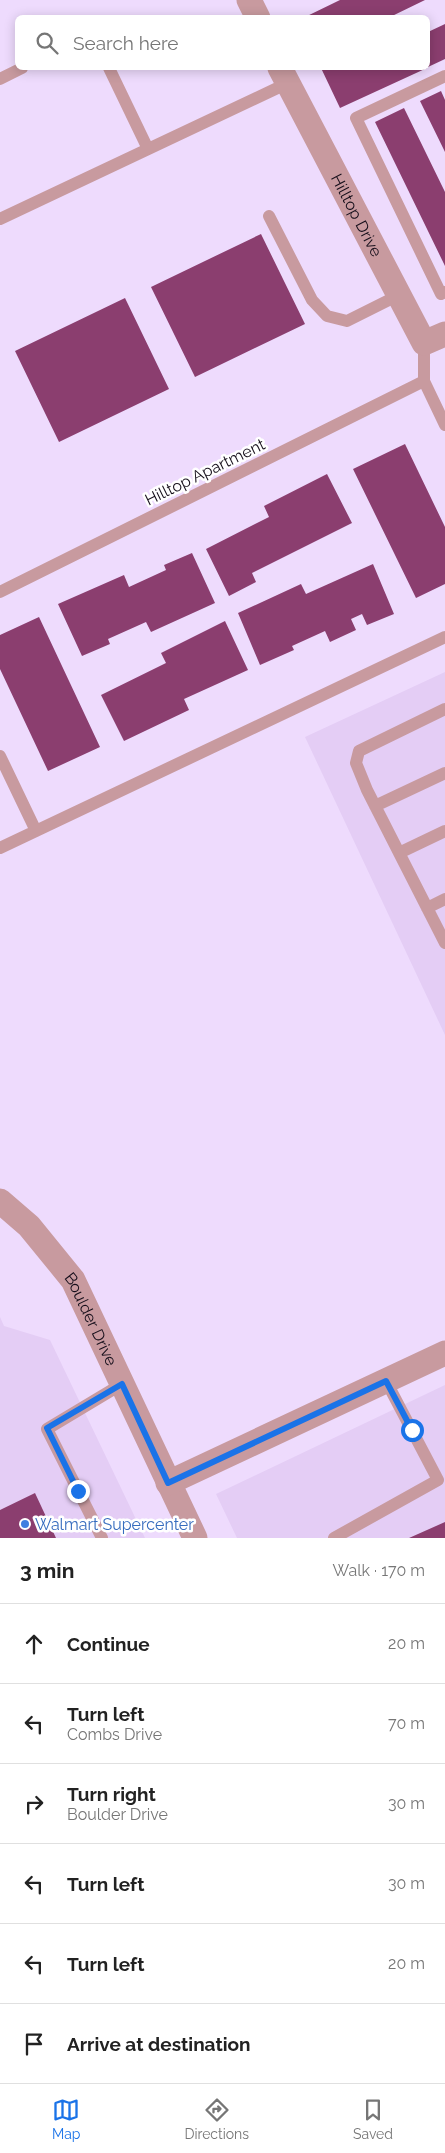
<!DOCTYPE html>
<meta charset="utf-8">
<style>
:root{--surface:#fff;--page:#f2f2f2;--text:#222;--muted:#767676;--line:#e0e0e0;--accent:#1a73e8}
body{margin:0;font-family:Raleway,sans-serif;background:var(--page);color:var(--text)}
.stop{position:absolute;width:15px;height:15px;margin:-11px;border:4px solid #1a73e8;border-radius:50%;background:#fff}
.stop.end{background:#1a73e8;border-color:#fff;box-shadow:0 1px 5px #0008}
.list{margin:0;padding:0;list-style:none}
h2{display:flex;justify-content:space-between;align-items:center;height:65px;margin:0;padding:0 20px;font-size:21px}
h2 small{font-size:16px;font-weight:400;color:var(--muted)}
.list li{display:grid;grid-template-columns:32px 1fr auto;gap:15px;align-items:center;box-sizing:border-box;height:80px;padding:0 20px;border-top:1px solid var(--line)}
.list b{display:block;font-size:19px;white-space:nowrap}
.list p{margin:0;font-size:16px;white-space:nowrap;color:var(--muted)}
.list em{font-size:16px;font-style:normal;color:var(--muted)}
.icon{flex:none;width:28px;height:28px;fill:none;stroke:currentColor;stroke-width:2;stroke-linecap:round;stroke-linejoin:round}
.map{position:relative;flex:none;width:445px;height:1538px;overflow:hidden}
.search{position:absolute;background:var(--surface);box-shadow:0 2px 12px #0003;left:15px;right:15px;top:15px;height:55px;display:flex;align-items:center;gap:12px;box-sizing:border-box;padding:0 18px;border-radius:8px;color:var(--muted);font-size:19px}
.sheet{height:545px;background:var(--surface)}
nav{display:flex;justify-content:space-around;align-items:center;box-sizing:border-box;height:70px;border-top:1px solid var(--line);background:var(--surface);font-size:14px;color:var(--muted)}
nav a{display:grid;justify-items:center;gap:2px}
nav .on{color:var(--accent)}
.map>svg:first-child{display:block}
</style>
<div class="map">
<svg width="445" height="1538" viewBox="0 0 445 1538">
<rect width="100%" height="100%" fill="#eedbfd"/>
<!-- built -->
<path fill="#e4cdf5" d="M445 672V1035L305 737Z
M0 1317 4 1326 50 1340 145 1538H0Z
M445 1385V1538H237L216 1494Z"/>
<!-- building -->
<path fill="#8b3e6f" d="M340 0H425L388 18H303Z
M445 24V59L428 67V32Z
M321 68H346L347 70 352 68H427L340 108Z
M441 91 445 100V152L420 101Z
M404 108 445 192V266L375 122Z
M261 234 305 324 195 377 151 287Z
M125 298 169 389 59 442 15 351Z
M405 444 445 527V584L416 598 353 469Z
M327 474 352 523 252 573 256 582 229 596 206 549 269 517 264 506Z
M192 553 215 603 151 632 146 622 108 639 110 644 82 656 58 604 124 575 129 587 166 570 164 565Z
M373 564 394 614 367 625 362 614 351 619 356 630 330 642 325 631 292 646 294 650 260 665 238 613 301 584 306 594Z
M39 617 100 747 48 771 0 669V635Z
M225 621 248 670 184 699 189 710 124 741 101 695 166 663 161 653Z
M35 1493 56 1538H0V1510Z
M445 1522V1538H409Z"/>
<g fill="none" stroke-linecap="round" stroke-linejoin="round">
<!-- lane -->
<path stroke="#c89a9f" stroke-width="12" d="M109 68 148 149
M445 76 356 118 441 294 445 292
M0 79 22 68
M269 216 312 300 327 316 347 321 399 295
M0 219 288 83
M424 381 445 425
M0 592 424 381V343
M445 709 359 751 356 763 367 790 445 943
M0 756 36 831
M375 806 445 773
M0 848 445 637
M399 853 445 831
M427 908 445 899
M102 1538 47 1429 122 1384
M334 1538 438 1480 386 1381"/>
<!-- street -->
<g stroke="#c89a9f" stroke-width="25">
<path d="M249 0 258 18"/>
<path id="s1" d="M280 68 424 343 445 334"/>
<path id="s2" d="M0 1201 29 1226 73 1280 195 1538"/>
<path d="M168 1483 445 1353"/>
</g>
</g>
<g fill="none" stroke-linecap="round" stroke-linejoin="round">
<!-- route -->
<path stroke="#1a73e8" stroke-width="6" d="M78 1491 47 1428 122 1384 168 1483 386 1381 412 1430"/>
</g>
<!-- markers -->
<circle fill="#3f7fe0" stroke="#fff" stroke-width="2" cx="25" cy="1524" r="5"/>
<g text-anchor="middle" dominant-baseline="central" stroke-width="5" stroke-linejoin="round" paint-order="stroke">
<!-- street labels -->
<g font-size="16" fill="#150e1a" stroke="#fff">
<text stroke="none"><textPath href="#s1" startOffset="166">Hilltop Drive</textPath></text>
<text transform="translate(205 472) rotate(-26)">Hilltop Apartment</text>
<text stroke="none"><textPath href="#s2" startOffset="151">Boulder Drive</textPath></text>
</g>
<!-- shop labels -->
<g font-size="16" fill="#366cbe" stroke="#fff" text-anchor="start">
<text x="35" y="1524">Walmart Supercenter</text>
</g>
</g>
</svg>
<div class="stop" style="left:412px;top:1430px"></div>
<div class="stop end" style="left:78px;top:1491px"></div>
<div class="search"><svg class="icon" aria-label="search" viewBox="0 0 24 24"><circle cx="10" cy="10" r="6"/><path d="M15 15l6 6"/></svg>Search here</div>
</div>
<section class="sheet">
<h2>3 min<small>Walk · 170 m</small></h2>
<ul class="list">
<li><svg class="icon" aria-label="ahead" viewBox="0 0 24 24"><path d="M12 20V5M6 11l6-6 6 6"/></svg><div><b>Continue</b></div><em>20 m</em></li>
<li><svg class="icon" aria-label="left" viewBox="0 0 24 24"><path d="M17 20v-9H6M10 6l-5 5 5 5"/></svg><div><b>Turn left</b><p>Combs Drive</p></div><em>70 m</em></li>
<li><svg class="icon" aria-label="right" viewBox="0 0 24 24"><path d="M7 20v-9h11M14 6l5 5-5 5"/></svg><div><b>Turn right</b><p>Boulder Drive</p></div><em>30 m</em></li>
<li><svg class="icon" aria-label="left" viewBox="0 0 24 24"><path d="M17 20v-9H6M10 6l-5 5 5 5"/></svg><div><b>Turn left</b></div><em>30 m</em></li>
<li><svg class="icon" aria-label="left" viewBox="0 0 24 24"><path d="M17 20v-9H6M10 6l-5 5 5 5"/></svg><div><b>Turn left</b></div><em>20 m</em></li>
<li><svg class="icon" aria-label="arrive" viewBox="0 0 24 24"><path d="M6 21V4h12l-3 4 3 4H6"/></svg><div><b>Arrive at destination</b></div></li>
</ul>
</section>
<nav>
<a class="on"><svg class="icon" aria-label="map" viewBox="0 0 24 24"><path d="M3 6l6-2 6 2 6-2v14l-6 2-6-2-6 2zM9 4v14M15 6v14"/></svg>Map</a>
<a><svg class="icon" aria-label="directions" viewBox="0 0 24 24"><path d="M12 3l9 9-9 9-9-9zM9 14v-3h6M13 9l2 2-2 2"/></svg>Directions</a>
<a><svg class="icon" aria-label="saved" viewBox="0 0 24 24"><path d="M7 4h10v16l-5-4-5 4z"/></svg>Saved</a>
</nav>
